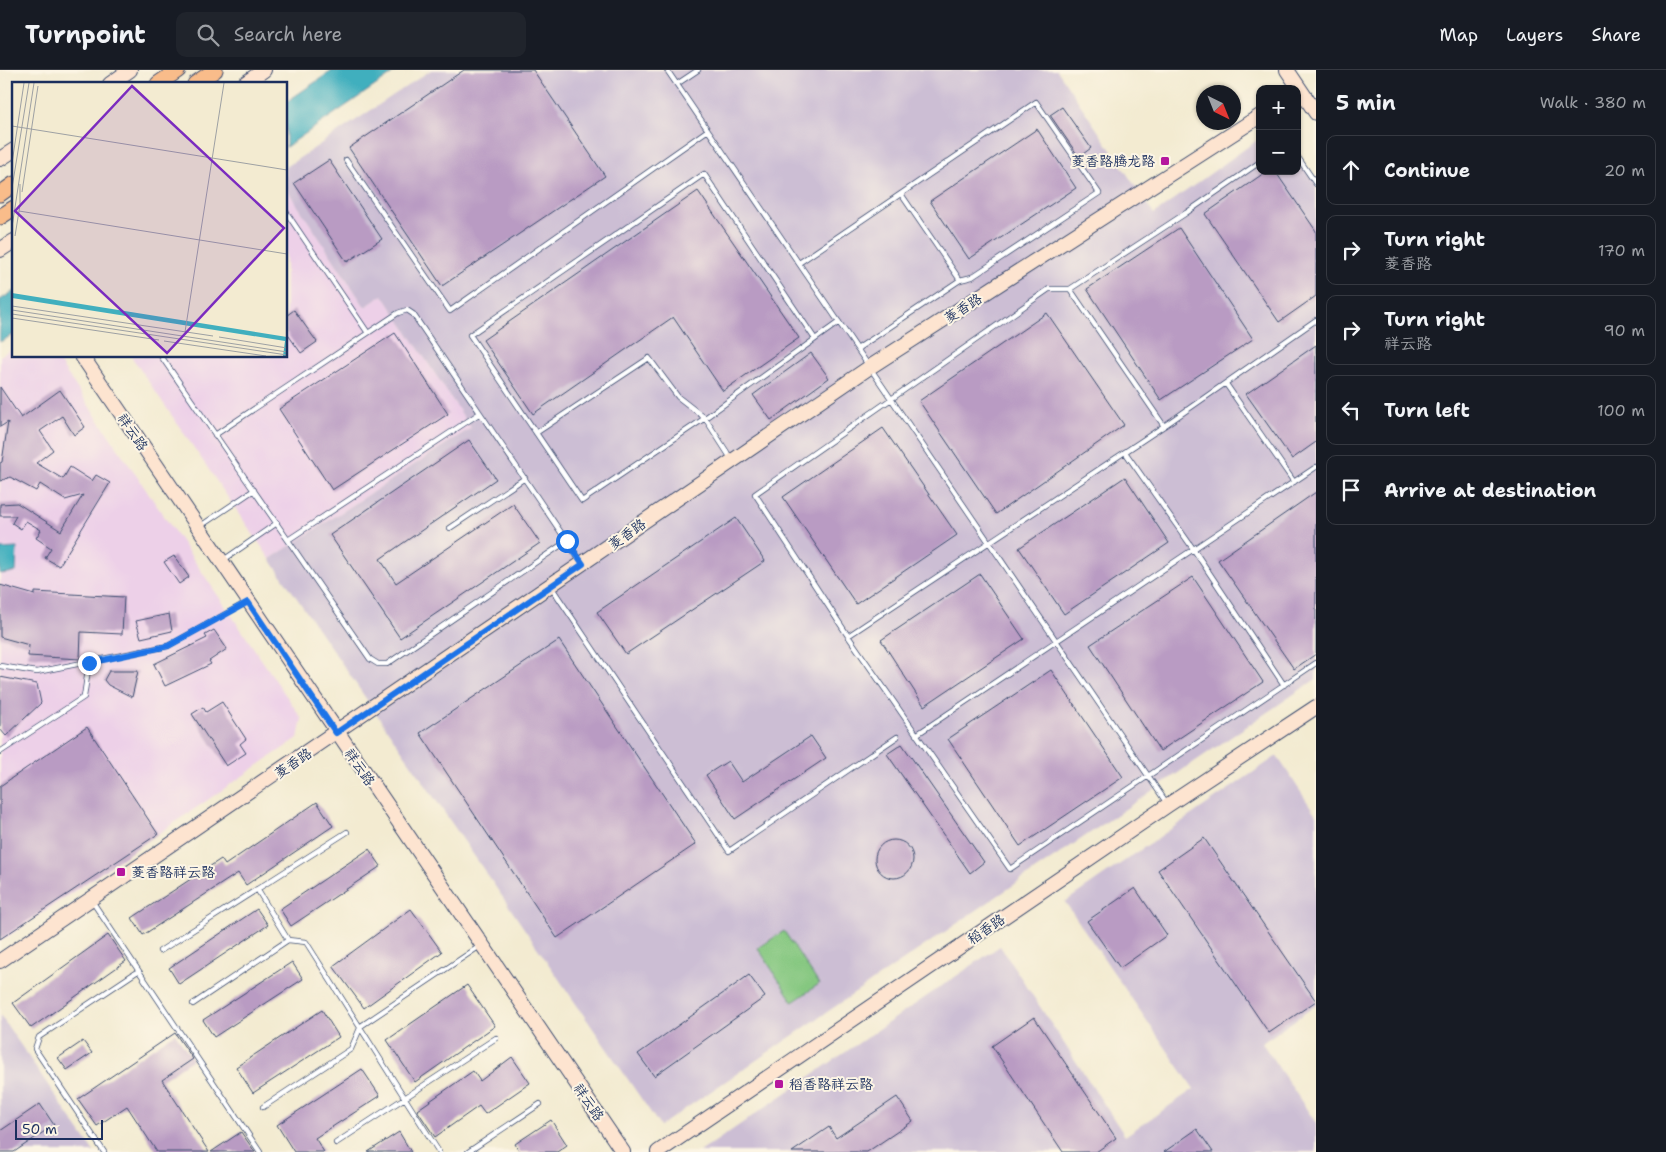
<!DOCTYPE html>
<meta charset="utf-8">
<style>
:root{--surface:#171b24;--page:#20242c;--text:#f1f3f6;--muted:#9ea1a6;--line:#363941}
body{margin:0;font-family:"Shantell Sans","LXGW WenKai TC",sans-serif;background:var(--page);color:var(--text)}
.controls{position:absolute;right:15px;top:15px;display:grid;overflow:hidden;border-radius:10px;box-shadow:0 1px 4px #0004}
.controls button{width:45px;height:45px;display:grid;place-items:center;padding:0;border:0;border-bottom:1px solid var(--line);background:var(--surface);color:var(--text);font:25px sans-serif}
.compass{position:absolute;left:1196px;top:15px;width:45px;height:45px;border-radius:50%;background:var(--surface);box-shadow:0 1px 4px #0004;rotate:137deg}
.scale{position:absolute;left:15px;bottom:12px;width:88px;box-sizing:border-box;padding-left:5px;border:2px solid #1b2f5e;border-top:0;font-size:14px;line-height:18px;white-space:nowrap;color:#1b2f5e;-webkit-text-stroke:4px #fcf5e5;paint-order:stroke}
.stop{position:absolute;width:15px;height:15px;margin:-11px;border:4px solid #1a73e8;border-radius:50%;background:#fff}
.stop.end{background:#1a73e8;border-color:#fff;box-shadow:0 1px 5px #0008}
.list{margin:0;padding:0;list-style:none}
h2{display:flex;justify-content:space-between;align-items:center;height:65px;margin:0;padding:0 20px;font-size:21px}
h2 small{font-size:16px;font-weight:400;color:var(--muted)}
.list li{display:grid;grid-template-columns:32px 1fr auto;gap:15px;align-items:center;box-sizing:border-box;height:70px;margin:0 10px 10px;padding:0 10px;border:1px solid var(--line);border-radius:10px}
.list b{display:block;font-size:19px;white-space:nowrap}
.list p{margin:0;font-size:16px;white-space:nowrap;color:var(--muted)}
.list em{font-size:16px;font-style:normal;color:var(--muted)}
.icon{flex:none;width:28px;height:28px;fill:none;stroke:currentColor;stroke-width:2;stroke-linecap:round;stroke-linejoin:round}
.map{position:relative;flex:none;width:1316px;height:1082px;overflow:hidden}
header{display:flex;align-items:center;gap:30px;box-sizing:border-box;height:70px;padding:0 25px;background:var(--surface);border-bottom:1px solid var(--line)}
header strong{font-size:24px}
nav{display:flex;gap:28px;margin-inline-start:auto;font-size:18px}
.search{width:350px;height:45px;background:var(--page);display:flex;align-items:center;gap:12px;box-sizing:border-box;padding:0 18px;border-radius:10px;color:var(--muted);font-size:19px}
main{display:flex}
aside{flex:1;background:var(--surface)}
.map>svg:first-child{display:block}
</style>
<header>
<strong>Turnpoint</strong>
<div class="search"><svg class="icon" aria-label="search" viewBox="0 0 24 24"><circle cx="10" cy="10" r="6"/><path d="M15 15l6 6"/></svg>Search here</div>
<nav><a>Map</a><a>Layers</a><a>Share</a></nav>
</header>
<main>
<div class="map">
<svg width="1316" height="1082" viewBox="0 0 1316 1082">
<rect width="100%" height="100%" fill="#fcf5e5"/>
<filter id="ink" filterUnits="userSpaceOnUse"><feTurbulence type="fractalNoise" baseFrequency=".02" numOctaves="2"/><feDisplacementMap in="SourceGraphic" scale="10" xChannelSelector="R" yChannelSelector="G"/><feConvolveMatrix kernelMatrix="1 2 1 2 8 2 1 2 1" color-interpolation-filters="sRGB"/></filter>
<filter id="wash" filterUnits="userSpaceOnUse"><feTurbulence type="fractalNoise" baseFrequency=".0096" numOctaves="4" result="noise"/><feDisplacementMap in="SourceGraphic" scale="20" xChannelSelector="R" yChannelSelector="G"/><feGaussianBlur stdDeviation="1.12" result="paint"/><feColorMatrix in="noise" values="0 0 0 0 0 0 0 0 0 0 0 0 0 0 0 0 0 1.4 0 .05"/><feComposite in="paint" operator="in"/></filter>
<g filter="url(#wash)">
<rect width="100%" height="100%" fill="#f3ebd1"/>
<!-- built -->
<path fill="#edd0e8" d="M286 118 365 237 383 225 471 358 270 489 131 286H286Z
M14 277V286H55L302 649 298 668 0 872V286Z"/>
<!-- industrial -->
<path fill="#ccbed4" d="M431 0H1057L1154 144 1260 68V101H1297V87L1316 112V609L660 1056 270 489 471 358 383 225 365 237 286 118V97Z
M1277 686 1316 745V935L1262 973 1316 1053V1082H700L1000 876 1125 1066 1194 1019 1065 832Z
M0 945 94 1082H0Z"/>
<!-- green -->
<path fill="#85c780" stroke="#507b6f" d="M784 861 819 914 793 932 758 878Z"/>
<!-- water -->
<path fill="#41afbe" stroke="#2e6f8e" d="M333 0H398L286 77V32Z
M14 221V264L0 272V230Z
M17 478 16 502 0 504V479Z"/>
<g id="blocks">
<!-- building -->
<path fill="#b99bc3" d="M464 0H533L605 106 442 216 349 78Z
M1062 37 1091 78 1079 87 1050 45Z
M1037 59 1076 118 969 189 930 131Z
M329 90 382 169 347 192 294 113Z
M1267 101H1275L1316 161V226L1279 252 1205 144Z
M698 121 799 268 723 321 673 247 533 344 483 270Z
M1179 158 1253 269 1161 330 1087 219Z
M294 240 317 272 301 283 286 262V246Z
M1047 243 1124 355 996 444 919 331Z
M395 263 448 344 332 420 279 339Z
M1316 275V372L1292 389 1246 324Z
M811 283 829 308 771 350 753 325Z
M0 317 21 348 60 320 85 357 74 365 62 346 40 361 53 380 36 393 63 409 70 397 92 411 96 405 110 413 59 496 45 488 51 478 36 468 41 460 26 451 21 459 12 453 16 446H0V434L17 433 61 461 83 425 65 430 40 414 36 421 10 407 0 411V393L2 392 8 352 0 357Z
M883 358 957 465 856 534 783 427Z
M469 370 496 409 380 489 396 513 513 434 540 473 400 568 330 465Z
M1125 407 1169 473 1064 544 1019 478Z
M1316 422V584L1294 599 1218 490Z
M736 448 765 491 626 584 597 542Z
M174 486 189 507 179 514 164 492Z
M980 504 1024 569 924 636 881 570Z
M1193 507 1263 612 1160 681 1090 575Z
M0 515 35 525V522L124 527 122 564 81 562 80 589 28 586 29 575 0 567Z
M169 544 172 561 141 568 136 551Z
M214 560 227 579 209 591 211 594 165 616 154 594 207 568 205 565Z
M559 570 696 774 557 868 420 663Z
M1051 600 1123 707 1020 776 948 669Z
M109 601H138L132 627 108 615 104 610Z
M0 607 37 614 41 633 6 666 0 659Z
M222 632 246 669 240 674 246 683 226 696 192 644 203 637 206 642Z
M87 657 158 764 0 869V716Z
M811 666 826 688 735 749 706 705 728 691 742 712Z
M902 674 984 792 970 803 887 684Z
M317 732 333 756 246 815 238 803 143 865 132 848 221 789 225 795Z
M1204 768 1316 931 1269 963 1158 800Z
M875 789a19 19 0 1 1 38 0a19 19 0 1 1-38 0Z
M369 779 381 796 291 856 280 839Z
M1135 818 1167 865 1120 898 1087 851Z
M257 839 268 855 179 914 169 898Z
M411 839 442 882 364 938 333 896Z
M108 865 126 891 31 958 13 933Z
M292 892 303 909 214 967 203 950Z
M749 905 765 927 654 1006 638 984Z
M467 915 495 956 415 1012 387 970Z
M322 940 339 967 253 1023 236 997Z
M1034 947 1116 1068 1096 1082H1063L992 976Z
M175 963 193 989 162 1010 209 1082H157L127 1036 97 1056 78 1029Z
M83 971 92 983 67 1000 58 988Z
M512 987 530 1013 485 1044 479 1036 435 1067 417 1040 473 1001 480 1011Z
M362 999 380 1026 315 1068 324 1082H294L277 1055Z
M897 1027 913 1051 867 1082H792L829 1057 836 1068Z
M40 1034 54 1055 14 1082H0V1061Z
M551 1050 567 1075 557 1082H520L515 1074Z
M1197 1059 1213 1082H1164Z
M241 1062 255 1082H211Z
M399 1062 411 1082H368Z"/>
</g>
</g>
<g filter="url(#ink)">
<use href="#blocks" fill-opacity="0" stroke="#3b4b6f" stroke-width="1"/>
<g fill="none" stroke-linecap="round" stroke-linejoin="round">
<!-- lane casing -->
<g stroke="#3b4b6f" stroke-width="6">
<path id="lane" d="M667 0 1166 732
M677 14 698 0
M1297 86 1316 114
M346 90 450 241 708 60
M286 142 368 263
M799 193 1036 32 1099 123 972 207 960 210
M1070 219H1049L755 424 848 566 1010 799 1316 593
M815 269 704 104 470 265 582 431 705 348 839 252
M857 279 960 210 901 124
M161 286 370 589 378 594H387L567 471
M1226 314 1294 412
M1164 356 1070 219 1186 143 1260 92
M536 363 649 288 678 327 705 348 732 390
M215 365 398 243 407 240 413 244 581 492
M1125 382 1194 480 1284 615
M199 457 254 420
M450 458 525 408
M288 470 480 343
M222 491 277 453
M552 518 729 781 897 667
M848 566 1164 356 1316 250
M0 596 37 602 168 576 247 532
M916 665 1316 397
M0 682 84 627 89 593
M257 819 288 870
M92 831 260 1082
M160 881 347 762
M193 934 288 870 306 872 439 1082
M263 1037 351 979 361 956 480 876
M336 1073 496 968
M104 1082 35 979 39 967 138 901
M468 1082 540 1034"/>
</g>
<!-- secondary casing -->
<g stroke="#3b4b6f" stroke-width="16">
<path id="secondary" d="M1287 0 1316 43
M110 14 130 0
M244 14 264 0
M0 89 14 80
M0 180 14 171
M82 286 623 1082
M0 891 870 297 1260 46
M658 1082 1168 735 1316 637"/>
</g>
<!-- primary casing -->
<g stroke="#3b4b6f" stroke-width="17">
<path id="primary" d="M158 14 178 0
M195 14 215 0
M0 124 14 114
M0 147 14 138"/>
</g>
<!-- lane -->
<use href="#lane" stroke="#fff" stroke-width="4.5"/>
<!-- secondary -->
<use href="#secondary" stroke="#fde4d0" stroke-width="14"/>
<!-- primary -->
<use href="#primary" stroke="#f9bc8a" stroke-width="15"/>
</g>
</g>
<g fill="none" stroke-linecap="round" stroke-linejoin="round" filter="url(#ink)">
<!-- route -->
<path stroke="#1a73e8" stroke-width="6" d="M89 593 168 576 248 532 336 663 583 494 567 471"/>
</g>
<!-- markers -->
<g fill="#b5179e" stroke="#fcf5e5" stroke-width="2">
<rect x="1160" y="86" width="10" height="10" rx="2.5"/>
<rect x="116" y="797" width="10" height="10" rx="2.5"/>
<rect x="774" y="1009" width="10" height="10" rx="2.5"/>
</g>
<g text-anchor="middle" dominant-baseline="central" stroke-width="4" stroke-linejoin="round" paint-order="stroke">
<!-- poi labels -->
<g font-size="14" fill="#1b2f5e" stroke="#fcf5e5" text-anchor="start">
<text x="1155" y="91" text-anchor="end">菱香路腾龙路</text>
<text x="131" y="802">菱香路祥云路</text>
<text x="789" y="1014">稻香路祥云路</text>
</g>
<!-- street labels -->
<g font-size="14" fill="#1b2f5e" stroke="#fcf5e5">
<text transform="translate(963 238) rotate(-33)">菱香路</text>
<text transform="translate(133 362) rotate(56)">祥云路</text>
<text transform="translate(627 464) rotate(-35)">菱香路</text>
<text transform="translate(293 693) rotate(-34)">菱香路</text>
<text transform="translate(360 697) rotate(56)">祥云路</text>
<text transform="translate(986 859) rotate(-34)">稻香路</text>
<text transform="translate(589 1032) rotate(56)">祥云路</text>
</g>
</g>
<!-- overview -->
<g transform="translate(12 12)">
<rect width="275" height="275" fill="#f3ebd1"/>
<path d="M0 211 275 255 274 274H271L273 259 0 216Z" fill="#41afbe"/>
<path fill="none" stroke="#9da0a3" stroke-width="1" d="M0 44 275 88M0 81 12 1M0 106 17 1M10 110 26 4M8 122V102M7 129 275 172M0 145 22 1M3 154 8 123M0 224 201 254M0 228 275 270M0 232 275 273M0 236 147 258M173 250 212 1M207 255 275 266M152 259 254 274"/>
<path fill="#7b2cbf" fill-opacity="0.15" stroke="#7b2cbf" stroke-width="2.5" d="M120 4 272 146 155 271 3 129Z"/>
<rect width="275" height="275" fill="none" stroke="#1b2f5e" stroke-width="2.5"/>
</g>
</svg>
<div class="controls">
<button>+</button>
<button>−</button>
</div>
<svg class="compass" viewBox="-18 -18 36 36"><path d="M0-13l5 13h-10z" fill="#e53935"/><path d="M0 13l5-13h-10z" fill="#9ea1a6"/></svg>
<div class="scale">50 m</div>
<div class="stop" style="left:567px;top:471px"></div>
<div class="stop end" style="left:89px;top:593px"></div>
</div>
<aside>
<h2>5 min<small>Walk · 380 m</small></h2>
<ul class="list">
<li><svg class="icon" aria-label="ahead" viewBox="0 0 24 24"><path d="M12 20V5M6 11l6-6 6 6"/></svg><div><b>Continue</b></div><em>20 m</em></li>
<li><svg class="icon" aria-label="right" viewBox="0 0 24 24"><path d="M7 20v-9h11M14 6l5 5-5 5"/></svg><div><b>Turn right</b><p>菱香路</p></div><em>170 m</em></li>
<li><svg class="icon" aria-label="right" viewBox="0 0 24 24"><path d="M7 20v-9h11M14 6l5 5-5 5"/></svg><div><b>Turn right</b><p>祥云路</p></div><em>90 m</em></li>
<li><svg class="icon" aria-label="left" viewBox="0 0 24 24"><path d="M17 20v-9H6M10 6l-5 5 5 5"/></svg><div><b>Turn left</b></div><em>100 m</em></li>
<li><svg class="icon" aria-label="arrive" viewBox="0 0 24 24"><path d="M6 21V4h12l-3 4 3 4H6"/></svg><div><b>Arrive at destination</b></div></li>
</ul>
</aside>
</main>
